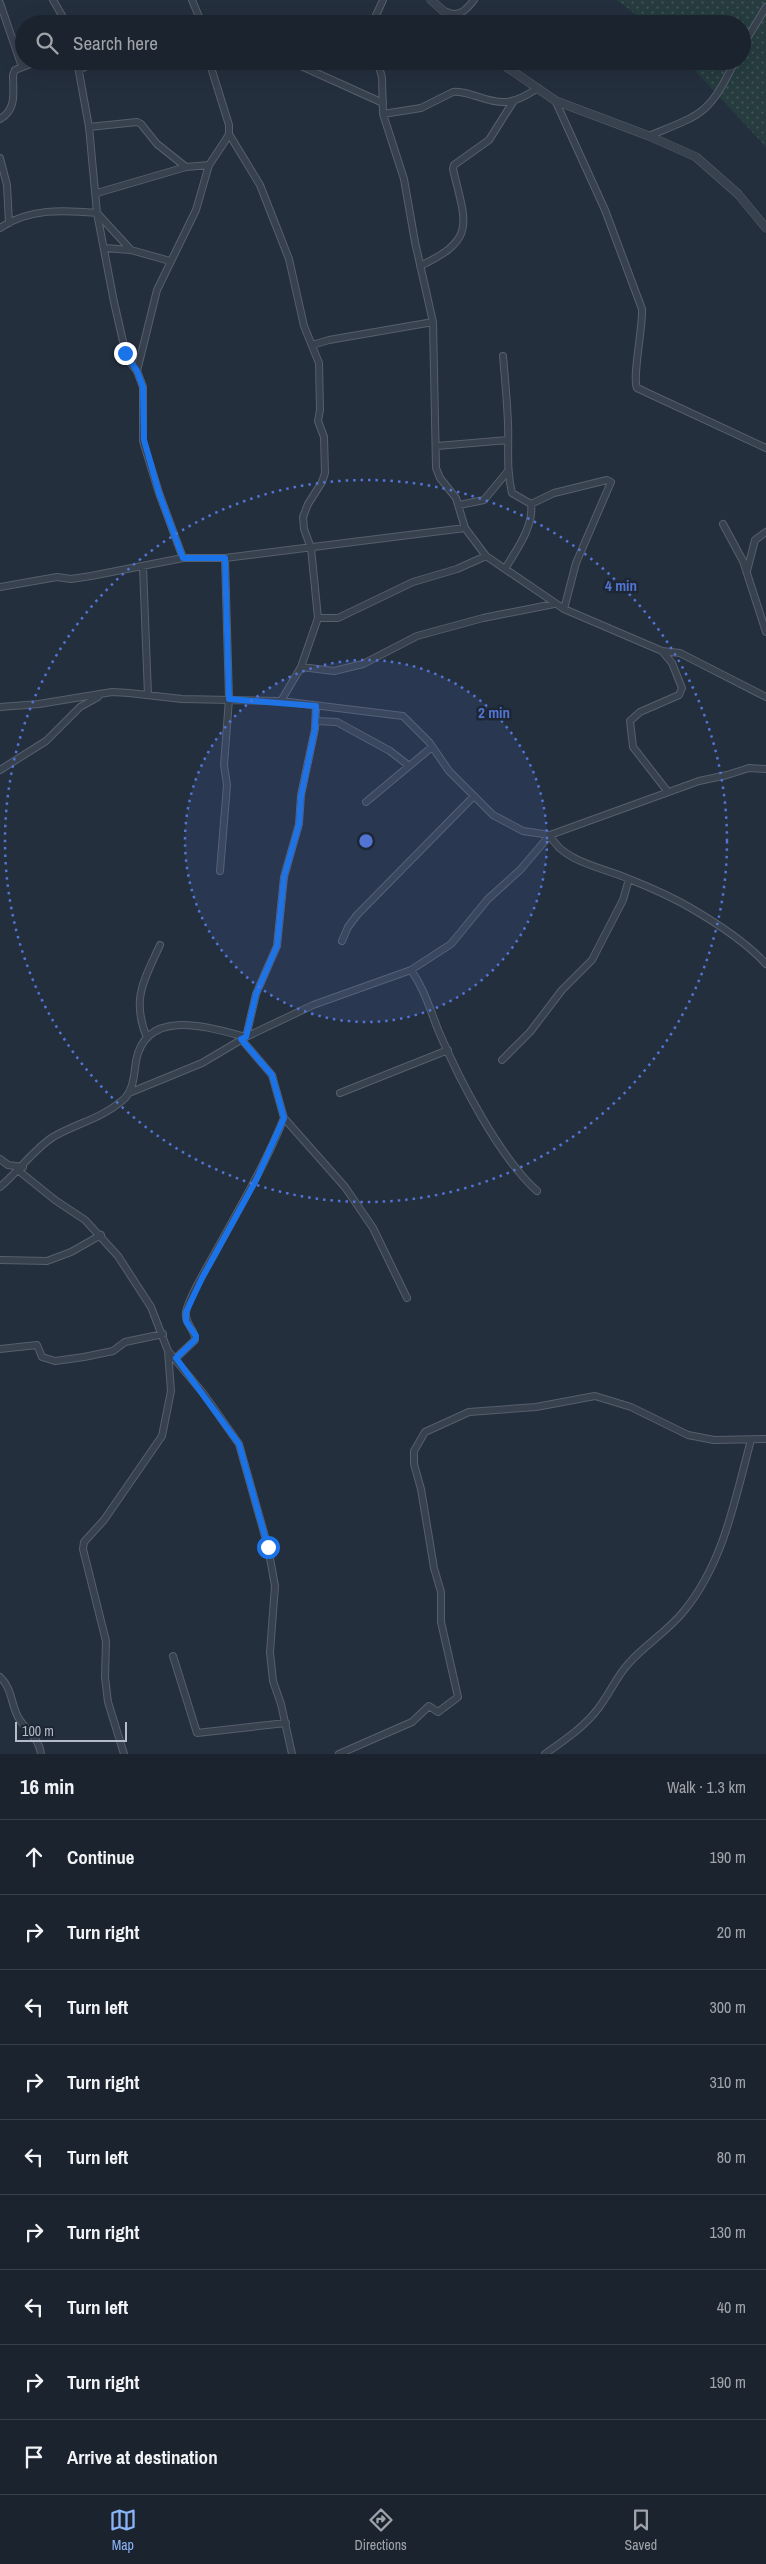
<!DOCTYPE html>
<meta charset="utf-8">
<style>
:root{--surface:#1b232e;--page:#282f3a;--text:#f1f3f6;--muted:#a0a4aa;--line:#39404a;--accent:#8ab4f8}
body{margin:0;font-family:"Archivo Narrow",sans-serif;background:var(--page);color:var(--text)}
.scale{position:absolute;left:15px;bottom:12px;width:112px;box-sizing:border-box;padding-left:5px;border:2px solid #b4bcc9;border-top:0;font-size:14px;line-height:18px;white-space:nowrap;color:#b4bcc9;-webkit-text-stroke:4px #1d2633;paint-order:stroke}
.stop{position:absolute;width:15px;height:15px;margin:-11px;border:4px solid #1a73e8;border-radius:50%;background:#fff}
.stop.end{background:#1a73e8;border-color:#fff;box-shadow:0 1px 5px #0008}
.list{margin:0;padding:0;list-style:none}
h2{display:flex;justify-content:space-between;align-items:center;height:65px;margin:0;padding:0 20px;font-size:21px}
h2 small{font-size:16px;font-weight:400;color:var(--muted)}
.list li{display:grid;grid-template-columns:32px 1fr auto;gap:15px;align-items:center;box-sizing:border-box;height:75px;padding:0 20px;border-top:1px solid var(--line)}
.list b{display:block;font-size:19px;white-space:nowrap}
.list em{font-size:16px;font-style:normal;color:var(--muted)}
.icon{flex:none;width:28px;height:28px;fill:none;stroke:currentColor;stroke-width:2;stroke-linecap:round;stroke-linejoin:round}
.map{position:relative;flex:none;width:766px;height:1754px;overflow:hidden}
.search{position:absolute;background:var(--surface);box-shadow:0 5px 20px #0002;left:15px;right:15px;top:15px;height:55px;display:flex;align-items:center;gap:12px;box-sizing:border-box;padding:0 18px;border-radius:28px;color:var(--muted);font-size:19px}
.sheet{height:740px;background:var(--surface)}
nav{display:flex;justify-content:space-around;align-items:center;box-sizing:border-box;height:70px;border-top:1px solid var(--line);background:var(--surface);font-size:14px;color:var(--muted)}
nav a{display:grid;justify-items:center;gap:2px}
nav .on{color:var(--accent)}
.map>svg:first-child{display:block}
</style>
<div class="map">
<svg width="766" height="1754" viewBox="0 0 766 1754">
<defs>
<pattern id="grass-dots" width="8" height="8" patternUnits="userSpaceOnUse" patternTransform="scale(1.25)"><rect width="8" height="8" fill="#263c3f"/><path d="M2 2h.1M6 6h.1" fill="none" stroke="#435659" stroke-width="1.8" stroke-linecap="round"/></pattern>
</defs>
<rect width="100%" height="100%" fill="#242f3e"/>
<!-- grass -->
<path fill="url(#grass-dots)" d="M617 0H766V147L686 61H742V24H648Z"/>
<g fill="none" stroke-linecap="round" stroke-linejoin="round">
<!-- minor casing -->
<g stroke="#565f6c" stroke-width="8">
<path id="minor" d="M53 0 67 24
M192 0 202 24
M0 3 22 67
M447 12C459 18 467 9 474 0
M372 24 383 0
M742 47 766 7
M77 61 89 127 97 213 114 302 127 359 137 371 143 387V441L159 493 183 558
M290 61 383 103
M377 61 382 77 383 114 404 179 415 242 433 322 436 468 440 478 456 498 465 528 486 556 564 609 662 651 672 663 682 688 679 695 640 712 630 721 633 747 668 792
M79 70 97 61
M555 100 605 210 642 309C643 328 632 377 637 388L766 448
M383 114 421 108 453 92C461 91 468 94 476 96 504 106 514 104 538 88
M0 119C17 109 13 93 13 75L15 70 38 61
M89 127 137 122 141 124 157 144 186 167
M229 134 260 185 289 259 304 326 319 363 320 410 318 421 324 437 325 473 322 482 308 504 303 517 304 529 311 548 318 618 301 667 281 701
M649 136C702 114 709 115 735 61
M0 158 7 185 9 223
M97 193 186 167 209 165
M0 228C29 208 64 210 97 213L131 250
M105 248 131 250 170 261
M420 266C477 239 466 224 453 169L454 165 489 140 513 102
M312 345 329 340 433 322
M503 356C505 378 507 400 508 423 509 447 506 469 512 493L531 504C534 527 516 550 505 569
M137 371 157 290 196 210 209 165 225 141 229 134V125L209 61
M437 446 508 440
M531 504 554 493 607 480 611 482 576 563 564 609
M459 505 484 500 508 471
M723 524 743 561 766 632
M143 567 148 695
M747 571 755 540 766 532
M0 587 57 577 71 579 91 576 183 558H225L465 528
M318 618H338L413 582 457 569 486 556
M662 651 680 653 766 697
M301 667 334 671 363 664 417 636 483 618 554 604
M0 707 39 704 112 692 129 693 182 699 281 701 403 716 429 742 449 771 493 815 523 831 550 835C562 862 605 868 629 879 649 887 670 896 689 907 715 922 746 942 766 964
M316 721 337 722 390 751 408 765
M0 770 46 741 80 707 98 697
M366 802 432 747
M220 871 227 785 224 765 229 699 225 558
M342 941 348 927 357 915 473 797
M411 970C425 990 430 1010 439 1032 459 1079 499 1157 537 1191
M147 1038C131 999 144 980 160 945
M241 1039 272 1075 284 1118 345 1187 373 1228 407 1298
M502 1060 530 1032 562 990 592 960 623 900 629 879
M129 1093 202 1063 246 1037 256 994 277 946 284 877 299 824 301 795 315 729 316 706
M340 1093 448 1050
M0 1159 8 1165 23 1167
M19 1171 55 1200 85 1220 118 1256 151 1307 168 1351 203 1393 239 1444 268 1547 275 1586 270 1652 273 1681 281 1704 292 1754
M0 1187C18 1172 34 1149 53 1137 77 1123 101 1119 123 1100 134 1090 134 1074 136 1061 146 1006 211 1028 246 1037L313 1005 411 970 451 944 488 899 520 870 550 835 699 781 727 775 749 768 766 769
M0 1260 47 1261 71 1252 101 1235
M0 1349 37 1345 42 1357 55 1361 84 1357 113 1351 125 1342 163 1334
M176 1358 195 1340C196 1330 184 1324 186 1312 189 1296 208 1266 216 1251 240 1207 265 1165 284 1118
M173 1656 197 1733 286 1723
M0 1677C12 1688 11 1704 18 1717 26 1731 39 1737 41 1754
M124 1754 108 1702 105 1677 106 1641 83 1549 84 1542 104 1520 162 1436 171 1391 168 1351
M339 1754 412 1722 429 1706 438 1712 458 1697 441 1622V1592L434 1568 421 1489 414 1464V1451L425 1432 469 1412 536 1407 595 1396 631 1407 688 1435 714 1440 766 1439
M545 1754C563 1741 583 1728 597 1710 609 1695 616 1677 629 1663 646 1644 668 1631 684 1611 724 1562 735 1499 751 1440"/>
</g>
<!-- tertiary casing -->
<g stroke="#565f6c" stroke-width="9">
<path id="tertiary" d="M431 0 458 24
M498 61 556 101 649 136 696 157 738 194 766 228"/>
</g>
<!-- minor -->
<use href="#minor" stroke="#38414e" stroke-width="6"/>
<!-- tertiary -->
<use href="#tertiary" stroke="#38414e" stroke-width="8"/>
</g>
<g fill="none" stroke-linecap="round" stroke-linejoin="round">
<!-- route -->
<path stroke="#1a73e8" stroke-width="6" d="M125 353 137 371 143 387 144 440 159 493 183 558H225L229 699 316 706 315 729 301 796 299 824 284 877 277 946 256 994 246 1037 241 1039 272 1075 284 1118 256 1180 202 1278 186 1312V1321L196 1336 195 1340 176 1358 239 1444 268 1547"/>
</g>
<!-- distance rings -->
<circle cx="366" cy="841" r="181" fill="#5274d3" fill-opacity=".12"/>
<g fill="none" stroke="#5274d3" stroke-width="2.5" stroke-dasharray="2.5 5">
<circle cx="366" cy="841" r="181"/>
<circle cx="366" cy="841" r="361"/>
</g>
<circle cx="366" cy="841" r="8" fill="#5274d3" stroke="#1d2633" stroke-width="2.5"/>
<g font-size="15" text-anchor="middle" font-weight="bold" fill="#5274d3" stroke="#1d2633" stroke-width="5" stroke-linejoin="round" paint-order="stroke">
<text x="621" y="591">4 min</text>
<text x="494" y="718">2 min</text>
</g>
</svg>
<div class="scale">100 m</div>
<div class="stop" style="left:268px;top:1547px"></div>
<div class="stop end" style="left:125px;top:353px"></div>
<div class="search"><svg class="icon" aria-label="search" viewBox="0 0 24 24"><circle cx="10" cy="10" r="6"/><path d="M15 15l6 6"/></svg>Search here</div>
</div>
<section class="sheet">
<h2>16 min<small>Walk · 1.3 km</small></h2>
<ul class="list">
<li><svg class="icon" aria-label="ahead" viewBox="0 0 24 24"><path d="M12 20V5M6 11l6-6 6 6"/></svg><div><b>Continue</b></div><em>190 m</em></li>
<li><svg class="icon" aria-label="right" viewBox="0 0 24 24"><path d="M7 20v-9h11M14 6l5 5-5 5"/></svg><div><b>Turn right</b></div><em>20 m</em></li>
<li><svg class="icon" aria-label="left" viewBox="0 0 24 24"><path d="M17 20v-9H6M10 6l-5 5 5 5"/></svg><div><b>Turn left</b></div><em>300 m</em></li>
<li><svg class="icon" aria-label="right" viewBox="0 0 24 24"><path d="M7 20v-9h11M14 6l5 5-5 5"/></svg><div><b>Turn right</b></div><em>310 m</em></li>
<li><svg class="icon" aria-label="left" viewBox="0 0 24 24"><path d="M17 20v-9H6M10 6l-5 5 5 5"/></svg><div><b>Turn left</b></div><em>80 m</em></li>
<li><svg class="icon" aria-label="right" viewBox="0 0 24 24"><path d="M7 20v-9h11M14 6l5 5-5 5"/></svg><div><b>Turn right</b></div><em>130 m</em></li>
<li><svg class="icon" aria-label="left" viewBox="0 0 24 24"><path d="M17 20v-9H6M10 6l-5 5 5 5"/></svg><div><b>Turn left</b></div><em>40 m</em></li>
<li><svg class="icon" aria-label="right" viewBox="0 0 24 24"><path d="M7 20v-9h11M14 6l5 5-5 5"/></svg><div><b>Turn right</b></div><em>190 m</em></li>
<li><svg class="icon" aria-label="arrive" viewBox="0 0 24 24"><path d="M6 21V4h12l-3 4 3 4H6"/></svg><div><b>Arrive at destination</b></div></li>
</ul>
</section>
<nav>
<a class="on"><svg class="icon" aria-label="map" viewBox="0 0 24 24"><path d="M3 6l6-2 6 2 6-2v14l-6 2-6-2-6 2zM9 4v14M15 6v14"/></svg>Map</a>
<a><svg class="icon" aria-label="directions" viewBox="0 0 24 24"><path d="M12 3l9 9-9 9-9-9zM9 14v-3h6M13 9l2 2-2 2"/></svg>Directions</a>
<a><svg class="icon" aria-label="saved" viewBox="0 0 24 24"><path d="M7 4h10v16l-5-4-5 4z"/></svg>Saved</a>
</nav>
